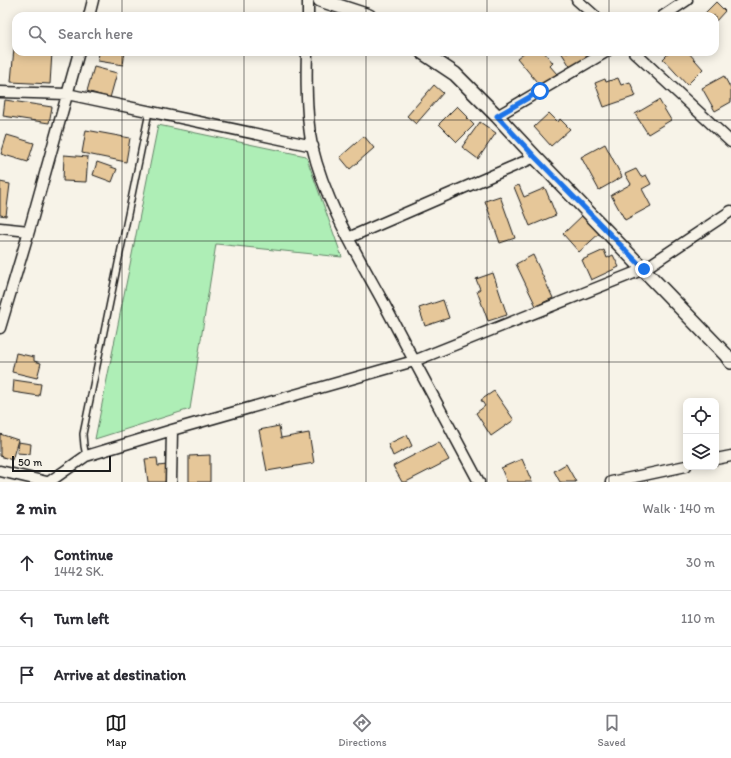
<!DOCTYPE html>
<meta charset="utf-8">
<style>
:root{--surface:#fff;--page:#f2f2f3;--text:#2b2b33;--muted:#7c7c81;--line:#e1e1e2;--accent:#1c1c1c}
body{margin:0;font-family:Itim,sans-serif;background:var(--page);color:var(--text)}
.controls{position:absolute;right:12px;bottom:12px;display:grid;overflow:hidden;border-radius:8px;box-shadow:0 2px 10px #0003}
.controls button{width:36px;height:36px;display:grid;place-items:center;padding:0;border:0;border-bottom:1px solid var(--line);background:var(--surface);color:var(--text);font:20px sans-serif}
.scale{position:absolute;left:12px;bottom:10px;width:99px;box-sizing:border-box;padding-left:4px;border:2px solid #1c1c1c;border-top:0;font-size:11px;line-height:14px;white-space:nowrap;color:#1c1c1c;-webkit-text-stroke:3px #f7f3e8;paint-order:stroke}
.stop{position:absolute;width:12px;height:12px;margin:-9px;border:3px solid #1a73e8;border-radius:50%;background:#fff}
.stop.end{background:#1a73e8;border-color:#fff;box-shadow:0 1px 4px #0008}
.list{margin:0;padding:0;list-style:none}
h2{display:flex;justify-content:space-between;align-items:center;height:52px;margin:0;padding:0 16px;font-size:17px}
h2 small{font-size:13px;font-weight:400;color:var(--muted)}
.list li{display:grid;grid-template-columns:26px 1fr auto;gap:12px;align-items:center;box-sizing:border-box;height:56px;padding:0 16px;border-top:1px solid var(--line)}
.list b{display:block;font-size:15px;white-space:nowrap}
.list p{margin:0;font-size:13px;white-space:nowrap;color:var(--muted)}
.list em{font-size:13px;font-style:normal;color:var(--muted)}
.icon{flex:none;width:22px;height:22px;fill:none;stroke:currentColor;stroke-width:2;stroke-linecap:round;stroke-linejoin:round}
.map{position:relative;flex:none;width:731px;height:482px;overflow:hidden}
.search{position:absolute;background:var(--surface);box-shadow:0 2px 10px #0003;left:12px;right:12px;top:12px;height:44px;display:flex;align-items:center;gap:10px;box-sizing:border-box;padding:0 14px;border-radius:12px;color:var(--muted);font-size:15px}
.sheet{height:220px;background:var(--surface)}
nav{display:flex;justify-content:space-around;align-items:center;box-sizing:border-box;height:56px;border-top:1px solid var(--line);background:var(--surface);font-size:11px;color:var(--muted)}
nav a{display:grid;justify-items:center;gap:2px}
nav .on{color:var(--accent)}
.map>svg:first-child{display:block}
</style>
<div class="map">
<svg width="731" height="482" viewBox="0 0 731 482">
<rect width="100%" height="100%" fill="#f7f3e8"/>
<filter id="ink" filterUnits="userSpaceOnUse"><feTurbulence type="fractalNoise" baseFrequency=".025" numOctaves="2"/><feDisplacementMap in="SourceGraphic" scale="8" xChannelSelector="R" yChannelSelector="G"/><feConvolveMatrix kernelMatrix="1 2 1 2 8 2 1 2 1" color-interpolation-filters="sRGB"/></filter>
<g filter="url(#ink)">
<!-- green -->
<path fill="#aeeeb6" stroke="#658569" d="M158 125 306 156 342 257 216 244 190 409 95 439Z"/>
<!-- building -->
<path fill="#e6c799" stroke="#1c1c1c" d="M716 2 725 11 715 22V16H702Z
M14 48H16V52H52L50 84 11 82Z
M99 52H125L123 65 98 61Z
M525 52H544L553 63 550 66 557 74 541 87 517 58Z
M561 52H588L590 56 571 68Z
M670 52H688L703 69 687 85 663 59Z
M94 67 117 73 110 98 87 91Z
M724 76 731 89V102L715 111 702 88Z
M618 78 621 85 630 82 636 96 604 107 595 83 605 79 606 82Z
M434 85 443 93 416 124 407 116Z
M5 100 52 107 49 123 3 116Z
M659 100 671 120 648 134 635 114Z
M457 106 468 117 467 118 474 125 457 142 439 124Z
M549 113 558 122 560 119 570 129 551 146 534 127Z
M480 122 496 133 478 159 462 147Z
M86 130 130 138 126 162 82 153Z
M7 135 34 143 28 162 1 154Z
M364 136 374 148 350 169 340 157Z
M605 144 622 177 599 190 581 157Z
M64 155 88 157 86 182 63 181Z
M97 162 117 169 112 182 93 175Z
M636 169 641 177 646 175 651 184 642 189 651 206 625 220 611 195 631 184 625 174Z
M0 182 10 184 6 216 0 215Z
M519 185 524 197 545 188 556 215 530 226 514 187Z
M500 196 515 238 500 243 485 201Z
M585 213 602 231 579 252 563 234Z
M604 250 607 258 613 255 619 267 591 280 582 260Z
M533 255 553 298 536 306 516 264Z
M493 273 507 315 488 321 477 291 480 289 476 279Z
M443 300 449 318 425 326 419 308Z
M16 353 34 357V361L41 363 37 378 12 372Z
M14 380 41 384 39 396 13 392Z
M494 391 514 420 491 436 476 413 485 406 481 400Z
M279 426 281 438 309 433 314 463 267 471 259 430Z
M0 434 18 440 12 460 0 456Z
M407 435 412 446 393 456 388 444Z
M18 442 31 444 30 454 17 453Z
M439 442 449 460 406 482H402L393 466Z
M210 455V482H189V456Z
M157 458 158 466 167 465 169 482H148L145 459Z
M522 459 532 482H507L501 468Z
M566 464 576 482H560L554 471Z"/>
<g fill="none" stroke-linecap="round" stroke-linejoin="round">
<!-- service casing -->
<g stroke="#1c1c1c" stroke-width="8">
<path id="service" d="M86 456 84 446 83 434 149 112"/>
</g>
<!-- minor casing -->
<g stroke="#1c1c1c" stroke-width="13">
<path id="minor" d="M577 0 595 16
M89 16 93 0
M308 16V0
M663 16 687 0
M307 52C306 84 306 115 312 146 325 201 355 251 382 300 414 361 447 422 479 482
M634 52 731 142
M0 92 67 94 313 146
M497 116 606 52
M0 228 29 231
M348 238 535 157
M0 328 29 231 79 52
M716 459 731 456
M0 471 47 482
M49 482 86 456 172 430 414 361 644 269 731 211
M171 482 172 430
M611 482 686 466"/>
</g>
<!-- tertiary casing -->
<g stroke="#1c1c1c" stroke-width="16">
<path id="tertiary" d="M320 0 369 16
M422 52 455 74 497 116 535 157 726 355 731 362"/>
</g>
<!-- service -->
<use href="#service" stroke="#f7f3e8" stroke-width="5"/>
<!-- minor -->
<use href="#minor" stroke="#f7f3e8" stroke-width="10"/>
<!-- tertiary -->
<use href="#tertiary" stroke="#f7f3e8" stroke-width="13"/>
</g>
</g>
<g fill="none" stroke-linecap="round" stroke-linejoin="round" filter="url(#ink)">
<!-- route -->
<path stroke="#1a73e8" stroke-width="5" d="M540 91 497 116 535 157 644 269"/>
</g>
<!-- grid -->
<path fill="none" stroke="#1c1c1c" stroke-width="1" stroke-opacity="0.55" d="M122 0V16M244 0V16M366 0V16M487 0V16M609 0V16M122 52V482M244 52V482M366 52V482M487 52V482M609 52V482M0 120H731M0 241H731M0 362H731"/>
</svg>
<div class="controls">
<button><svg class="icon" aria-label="locate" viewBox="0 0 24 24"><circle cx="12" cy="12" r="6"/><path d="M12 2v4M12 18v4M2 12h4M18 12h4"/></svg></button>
<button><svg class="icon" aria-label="layers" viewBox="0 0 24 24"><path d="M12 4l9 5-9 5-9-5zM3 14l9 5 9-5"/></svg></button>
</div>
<div class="scale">50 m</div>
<div class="stop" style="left:540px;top:91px"></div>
<div class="stop end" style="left:644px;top:269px"></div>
<div class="search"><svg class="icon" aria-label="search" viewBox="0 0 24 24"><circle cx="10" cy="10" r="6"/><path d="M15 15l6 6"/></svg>Search here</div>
</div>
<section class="sheet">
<h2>2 min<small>Walk · 140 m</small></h2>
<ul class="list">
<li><svg class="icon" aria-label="ahead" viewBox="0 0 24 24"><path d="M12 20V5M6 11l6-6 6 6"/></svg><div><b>Continue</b><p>1442 SK.</p></div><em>30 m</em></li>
<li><svg class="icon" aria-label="left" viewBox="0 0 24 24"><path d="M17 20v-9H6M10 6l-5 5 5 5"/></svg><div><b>Turn left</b></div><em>110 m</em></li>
<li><svg class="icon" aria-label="arrive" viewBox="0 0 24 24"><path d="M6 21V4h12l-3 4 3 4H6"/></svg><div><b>Arrive at destination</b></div></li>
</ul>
</section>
<nav>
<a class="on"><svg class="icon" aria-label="map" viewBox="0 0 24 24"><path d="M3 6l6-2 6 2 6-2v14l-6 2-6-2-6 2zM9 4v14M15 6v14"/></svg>Map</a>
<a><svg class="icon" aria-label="directions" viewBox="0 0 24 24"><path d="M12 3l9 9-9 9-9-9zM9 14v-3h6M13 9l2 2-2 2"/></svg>Directions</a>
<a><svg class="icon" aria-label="saved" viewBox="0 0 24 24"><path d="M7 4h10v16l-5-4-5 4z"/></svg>Saved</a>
</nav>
